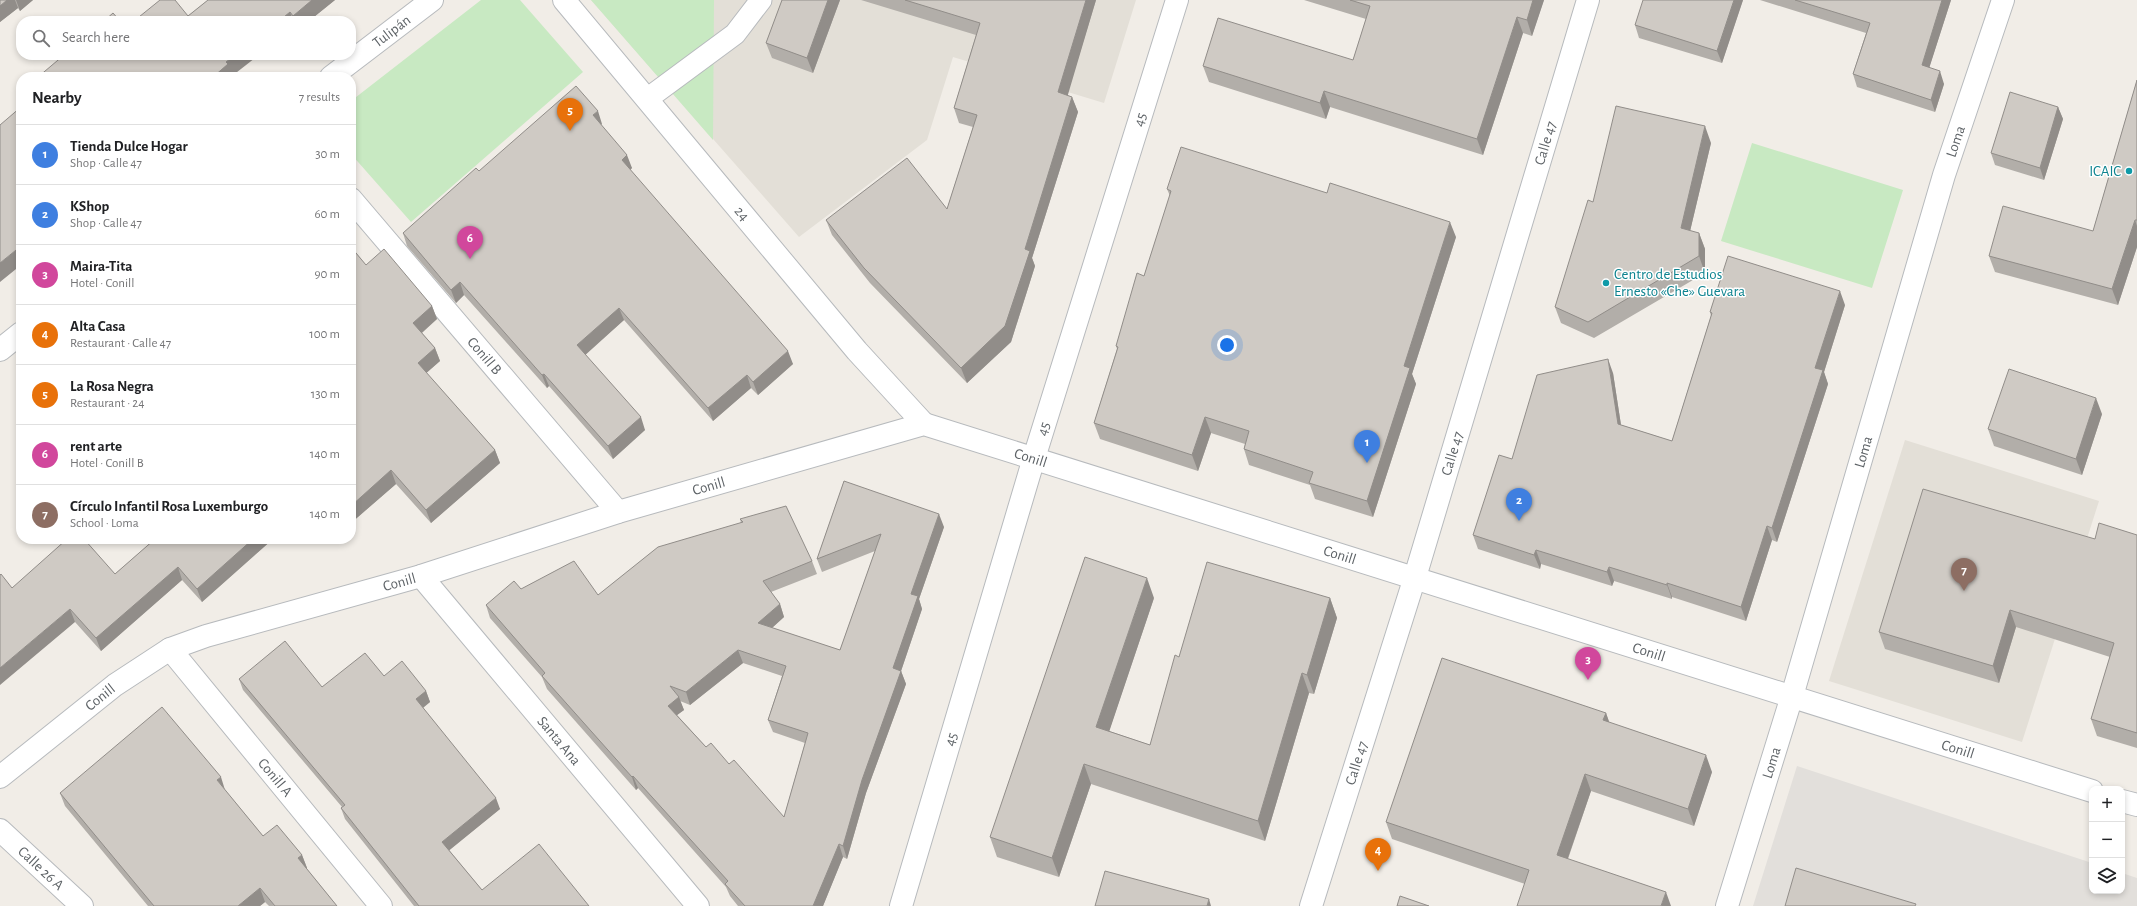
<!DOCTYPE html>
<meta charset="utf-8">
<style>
:root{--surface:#fff;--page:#f2f2f2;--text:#202124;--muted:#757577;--line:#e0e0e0;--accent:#db2777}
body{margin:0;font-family:"Alegreya Sans",sans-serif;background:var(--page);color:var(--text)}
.controls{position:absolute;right:12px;bottom:12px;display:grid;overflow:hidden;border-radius:8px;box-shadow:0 2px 6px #0003}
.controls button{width:36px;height:36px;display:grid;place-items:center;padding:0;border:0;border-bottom:1px solid var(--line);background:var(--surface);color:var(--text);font:20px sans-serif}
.you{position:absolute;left:1227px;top:345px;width:14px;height:14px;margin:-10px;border:3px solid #fff;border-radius:50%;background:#1a73e8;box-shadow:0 0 0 6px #1a73e833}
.badge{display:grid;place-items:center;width:26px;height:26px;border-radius:50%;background:var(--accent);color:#fff;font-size:13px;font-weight:700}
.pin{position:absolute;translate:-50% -33px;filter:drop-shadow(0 1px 2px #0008)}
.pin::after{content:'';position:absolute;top:21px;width:14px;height:12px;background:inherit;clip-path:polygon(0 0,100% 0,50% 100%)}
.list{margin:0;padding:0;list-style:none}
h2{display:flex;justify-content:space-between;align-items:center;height:52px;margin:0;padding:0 16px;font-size:17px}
h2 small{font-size:13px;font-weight:400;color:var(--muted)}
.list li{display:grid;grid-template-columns:26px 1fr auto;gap:12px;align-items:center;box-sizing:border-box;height:60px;padding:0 16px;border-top:1px solid var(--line)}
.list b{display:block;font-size:15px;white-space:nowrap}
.list p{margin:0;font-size:13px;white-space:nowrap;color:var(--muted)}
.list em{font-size:13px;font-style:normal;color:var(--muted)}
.icon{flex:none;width:22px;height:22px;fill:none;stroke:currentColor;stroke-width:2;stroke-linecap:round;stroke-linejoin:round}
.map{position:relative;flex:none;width:2137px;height:906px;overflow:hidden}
.search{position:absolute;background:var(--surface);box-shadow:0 2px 6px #0003;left:16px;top:16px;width:340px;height:44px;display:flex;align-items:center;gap:10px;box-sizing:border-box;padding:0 14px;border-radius:16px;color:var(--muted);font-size:15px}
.panel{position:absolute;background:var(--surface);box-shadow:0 2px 6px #0003;left:16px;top:72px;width:340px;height:472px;border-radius:16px}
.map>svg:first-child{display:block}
</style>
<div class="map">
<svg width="2137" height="906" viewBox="0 0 2137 906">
<rect width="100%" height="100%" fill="#f1ede7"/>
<!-- industrial -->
<path fill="#e2dfdb" d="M1797 766 2092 863V891H2122V873L2137 878V906H1753Z"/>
<!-- education -->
<path fill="#e3dfd7" d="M591 0H1136L1104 103 953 57 927 140 799 237Z
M1905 440 2099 501 2022 742 1829 681Z"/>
<!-- green -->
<path fill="#c8e9c2" d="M481 0H520L583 72 411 222 351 154V101Z
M591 0H714L713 140Z
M1752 143 1903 190 1872 288 1721 241Z"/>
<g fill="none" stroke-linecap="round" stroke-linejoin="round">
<!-- service casing -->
<g stroke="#b7babd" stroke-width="23">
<path id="service" d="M647 99 735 34 761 0"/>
</g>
<!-- minor casing -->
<g stroke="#b7babd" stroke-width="24">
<g id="minor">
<path id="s1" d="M564 0 857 351 924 424"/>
<path id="s2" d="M351 199 618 512"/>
<path id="s3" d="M421 576 698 906"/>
<path id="s4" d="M170 649 381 906"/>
<path id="s5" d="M0 830 82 906"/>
<path id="s6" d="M901 906 1034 458 1177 0"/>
<path id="s7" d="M1311 906 1415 577"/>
<path id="s8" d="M1727 906 1792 696 1944 175 2003 0"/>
</g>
</g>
<!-- tertiary casing -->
<g stroke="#b7babd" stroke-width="24">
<g id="tertiary">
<path id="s9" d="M331 77 432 0"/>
<path d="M0 350 21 333"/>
<path id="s10" d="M1415 577 1588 0"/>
<path id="s11" d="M0 777 115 685 170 649 206 636 421 576 618 512 924 424 2092 791"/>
<path d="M2122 801 2137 805"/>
</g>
</g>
<!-- service -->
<use href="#service" stroke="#fff" stroke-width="21"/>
<!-- minor -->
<use href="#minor" stroke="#fff" stroke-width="22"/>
<!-- tertiary -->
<use href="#tertiary" stroke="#fff" stroke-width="22"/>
</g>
<!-- wall -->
<path fill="#b2aea9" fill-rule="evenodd" d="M0 0H33L20 11 18 8 0 22Z
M208 0H335L309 21H134L188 16Z
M782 0H840L813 73 772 58 766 43Z
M861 0H1096L1067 95 1072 97 1078 112 1032 258 1035 266 1011 342 967 383 870 283 832 235 826 220 947 209 973 127 959 123 954 108 976 35Z
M1304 0H1544L1532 36 1523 33 1483 155 1330 107 1326 119 1209 82 1203 66 1353 60 1366 19Z
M1743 0 1722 63 1639 38 1635 25Z
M1760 0H1951L1929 68 1944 84 1935 112 1857 87 1853 74 1866 33Z
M2137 80V247L2118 305 1995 272 1989 256 2093 231Z
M21 91V102L18 94Z
M2058 107 2063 119 2044 180 1995 165 1991 153Z
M602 124 601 125 632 168 630 170 793 364 758 395 751 388 713 421 624 320 585 354 645 430 613 459 549 386 547 388 464 295 456 303 407 246 403 233 479 171Z
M1711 143 1690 231 1699 233 1705 249V273L1594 338 1561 323 1555 307 1593 202Z
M1167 189 1456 237 1412 374 1416 384 1373 517 1315 499 1310 485 1249 465 1244 449 1245 444 1211 433 1198 471 1100 439 1094 423 1117 349 1116 346 1144 276 1170 196Z
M351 247 366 265 432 306 437 319 422 333 435 348 440 361 426 373 495 450 500 463 431 523 396 484 351 523Z
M1845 305 1824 372 1828 384 1777 542 1772 540 1746 621 1672 597V599L1614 581 1612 586 1541 564 1540 569 1478 549 1473 535 1512 459 1613 373 1621 425 1672 441 1711 316 1710 312Z
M2102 414 2082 475 1994 446 1988 429Z
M844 481 944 527 919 599 922 609 901 671 906 684 866 793 847 859 843 857 823 906H738L730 896 726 887 638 788 636 790 547 689 542 677 490 618 486 605 521 589 598 595 741 523 740 519 812 561 817 574 771 592 780 604 784 617 772 628 840 650 875 551 822 572 817 559ZM743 663 782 676 768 720 773 732 805 743 784 817 729 764 706 747 677 715 684 710 680 701 690 705Z
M2137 535V748L2097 736 2091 719 2110 657 2016 627 1999 683 1885 649 1879 632 2095 539Z
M155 539H273L202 602 182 580 101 651 75 622 12 588 115 574Z
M1154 598 1109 731 1150 745 1179 657 1330 598 1337 618 1314 694 1309 693 1265 841 1091 784 1059 877 997 857 990 837Z
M384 676 426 691 430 702 423 708 500 809 449 850 482 890 589 906H414L345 819 341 808 342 807 243 690 239 679 322 687Z
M1606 713 1609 722 1712 772 1694 826 1591 791 1568 859 1525 884 1392 839 1386 822Z
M225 790 263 836 302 855 307 868H306L337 906H269L265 902 260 906H148L65 806 60 793Z"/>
<!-- shaded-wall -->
<path fill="#918d89" d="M7 0H15L18 8 0 22V6Z
M16 0H33L20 11Z
M312 0H335L309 21H294L293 16Z
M828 0H840L813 73 807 58Z
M1086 0H1096L1064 108 1058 92Z
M1533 0H1544L1532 36 1527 20Z
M1734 0H1743L1722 63 1717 51Z
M1942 0H1951L1926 78 1922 65Z
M290 12 293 21H279Z
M1517 17 1523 33 1483 155 1477 139Z
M235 55H259L232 76 233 77H213L226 62Z
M1940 71 1944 84 1935 112 1931 100Z
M1324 91 1330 107 1326 119 1320 103Z
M1072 97 1078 112 1032 258 1035 266 1011 342 967 383 961 368 1025 249Z
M2058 107 2063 119 2044 180 2040 168Z
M598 111 602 124 597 128 593 115Z
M1705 126 1711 143 1687 244 1681 228Z
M627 155 632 168 627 173 622 160Z
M2135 220 2137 226V247L2118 305 2112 289Z
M1450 222 1456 237 1412 374 1416 384 1373 517 1367 501 1404 366Z
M1699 233 1705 249V273L1699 256Z
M21 246V265L0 282V263Z
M460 282 464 295 456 303 451 290Z
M1840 291 1845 305 1824 372 1828 384 1777 542 1772 528 1815 368Z
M432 306 437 319 418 336 413 323Z
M619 308 624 320 582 358 577 345Z
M435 348 440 361 423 376 418 363Z
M788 351 793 364 758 395 753 382Z
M1608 359 1613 373 1623 438 1618 424Z
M544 374 549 386 547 388 542 375Z
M747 375 751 388 713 421 708 408Z
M2096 398 2102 414 2082 475 2076 459Z
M641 417 645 430 613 459 608 446Z
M1205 417 1211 433 1198 471 1192 455Z
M495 450 500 463 431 523 426 510Z
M391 470 396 484 351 523V506Z
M939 514 944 527 919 599 922 609 898 680 901 671 906 684 866 793 847 859 843 846 893 668 911 594Z
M1767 526 1772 540 1746 621 1741 607Z
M253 539H273L202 602 197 589Z
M329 539H333L330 542Z
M1536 550 1541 564 1540 569 1534 555Z
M178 567 182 580 101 651 96 638Z
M1609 567 1614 581 1612 586 1607 572Z
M1147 578 1154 598 1104 747 1096 727Z
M1667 583 1672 597V599L1667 585Z
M1330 598 1337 618 1314 694 1307 675Z
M780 604 784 617 763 636 758 623Z
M70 609 75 622 0 685V668Z
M2010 610 2016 627 1999 683 1993 666Z
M738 650 743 663 690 705 686 692Z
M1302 673 1309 693 1265 841 1258 821Z
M426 691 430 702 420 710 416 699Z
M679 697 684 710 673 718 668 706Z
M1606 713 1612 730 1603 720Z
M1706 755 1712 772 1694 826 1688 809Z
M1084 764 1091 784 1059 877 1052 858Z
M1585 774 1591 791 1563 872 1557 855Z
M633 776 638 788 636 790 632 777Z
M221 777 225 790 217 780Z
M496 798 500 809 446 853 442 842Z
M839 844 843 857 823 906H813Z
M302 855 307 868 302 871 298 858Z
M260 888 265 902 260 906H238Z
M1666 892 1671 906H1661Z
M1209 899 1211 906H1207Z"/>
<!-- building -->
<path fill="#cfcac4" stroke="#918d89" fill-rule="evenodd" d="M0 0H7L0 6Z
M160 0H175L188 16 208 0H312L293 16 290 12 279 21H134Z
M782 0H828L807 58 766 43Z
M905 0H1086L1058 92 1072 97 1025 249 1030 251 1005 326 961 368 864 268 826 220 907 158 947 209 977 115 954 108 980 23Z
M1350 0H1533L1527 20 1517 17 1477 139 1324 91 1320 103 1203 66 1218 18 1353 60 1370 6Z
M1643 0H1734L1717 51 1635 25Z
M1795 0H1942L1922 65 1940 71 1931 100 1853 74 1870 23Z
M113 13 120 21H104Z
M64 55H235L226 62 228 64 213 77H38Z
M2137 80V220H2135L2112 289 1989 256 2003 206 2093 231Z
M576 86 598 111 593 115 627 155 622 160 788 351 753 382 747 375 708 408 619 308 577 345 641 417 608 446 544 374 542 375 460 282 451 290 403 233 476 168 479 171Z
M21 91V98L18 94Z
M2010 92 2058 107 2040 168 1991 153Z
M1616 106 1705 126 1681 228 1699 233V256L1588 322 1555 307 1588 200 1593 202Z
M21 107V246L0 263V125Z
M1181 147 1327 193 1330 183 1450 222 1404 366 1410 368 1367 501 1309 483 1313 472 1244 449 1249 431 1205 417 1192 455 1094 423 1118 347 1116 346 1137 273 1144 276 1171 191 1167 189Z
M351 247 366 265 384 249 432 306 413 323 435 348 418 363 495 450 426 510 391 470 351 506Z
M1728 256 1840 291 1815 368 1823 370 1772 528 1767 526 1741 607 1667 583V585L1609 567 1607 572 1536 550 1534 555 1473 535 1499 455 1512 459 1537 375 1608 359 1618 424 1672 441 1712 313 1710 312Z
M2009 369 2096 398 2076 459 1988 429Z
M844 481 939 514 911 594 918 596 893 668 901 671 862 780 843 846 839 844 813 906H745L725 884 728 881 633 776 632 777 542 676 545 673 486 605 514 581 521 589 574 561 598 595 658 547 743 522 740 519 786 506 812 561 763 581 780 604 758 623 840 650 881 534 817 559ZM738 650 786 666 768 720 808 733 784 817 734 760 729 764 711 743 706 747 668 706 679 697 670 686 686 692Z
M1923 489 2095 539 2099 523 2137 535V733L2091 719 2114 643 2010 610 1993 666 1879 632Z
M67 539H84L115 574 155 539H253L197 589 178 567 96 638 70 609 0 668V575L1 574 12 588Z
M1085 557 1147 578 1096 727 1150 745 1175 655 1179 657 1207 562 1330 598 1307 675 1302 673 1258 821 1084 764 1052 858 990 837Z
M285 641 322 687 365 653 384 676 402 661 426 691 416 699 496 798 442 842 482 890 539 844 589 906H419L341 808 345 805 239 679Z
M1442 658 1606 713 1603 720 1706 755 1688 809 1585 774 1557 855 1666 892 1661 906H1517L1529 870 1386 822Z
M162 707 221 777 217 780 263 836 277 825 302 855 298 858 337 906H275L260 888 238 906H154L60 793Z
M1796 868 1916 904 1915 906H1785Z
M1105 871 1209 899 1207 906H1095Z
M1400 896 1429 906H1397Z"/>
<!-- markers -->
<g fill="#0f9aa8" stroke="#fff" stroke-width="1.5">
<circle cx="2129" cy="171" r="4"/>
<circle cx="1606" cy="283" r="4"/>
</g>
<g text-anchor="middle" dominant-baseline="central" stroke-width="3" stroke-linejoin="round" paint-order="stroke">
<!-- street labels -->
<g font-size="15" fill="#5e6367" stroke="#fff">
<text stroke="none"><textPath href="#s9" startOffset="76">Tulipán</textPath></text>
<text stroke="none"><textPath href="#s6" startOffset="822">45</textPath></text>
<text stroke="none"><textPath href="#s8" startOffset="798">Loma</textPath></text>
<text stroke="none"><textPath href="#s10" startOffset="453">Calle 47</textPath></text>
<text stroke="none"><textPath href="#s1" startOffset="278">24</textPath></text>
<text stroke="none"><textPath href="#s2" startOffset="206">Conill B</textPath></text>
<text stroke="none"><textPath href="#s6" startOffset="498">45</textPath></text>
<text stroke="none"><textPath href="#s8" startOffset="474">Loma</textPath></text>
<text stroke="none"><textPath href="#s10" startOffset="129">Calle 47</textPath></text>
<text stroke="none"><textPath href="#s11" startOffset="1112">Conill</textPath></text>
<text stroke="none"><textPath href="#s11" startOffset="776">Conill</textPath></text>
<text stroke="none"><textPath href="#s11" startOffset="1436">Conill</textPath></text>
<text stroke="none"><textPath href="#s11" startOffset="452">Conill</textPath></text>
<text stroke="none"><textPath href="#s11" startOffset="1760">Conill</textPath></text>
<text stroke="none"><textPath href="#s11" startOffset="128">Conill</textPath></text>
<text stroke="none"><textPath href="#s6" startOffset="174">45</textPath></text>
<text stroke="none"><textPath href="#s3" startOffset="215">Santa Ana</textPath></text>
<text stroke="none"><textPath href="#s11" startOffset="2084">Conill</textPath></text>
<text stroke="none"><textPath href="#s7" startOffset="150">Calle 47</textPath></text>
<text stroke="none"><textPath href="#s8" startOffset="150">Loma</textPath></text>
<text stroke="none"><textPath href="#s4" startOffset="166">Conill A</textPath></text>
<text stroke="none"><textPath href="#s5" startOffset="56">Calle 26 A</textPath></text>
</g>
<!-- culture labels -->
<g font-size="15" fill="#0d838f" stroke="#fff" text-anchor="end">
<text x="2121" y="171">ICAIC</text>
<text x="1614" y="274" text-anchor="start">Centro de Estudios<tspan x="1614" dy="17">Ernesto «Che» Guevara</tspan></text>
</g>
</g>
</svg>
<div class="controls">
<button>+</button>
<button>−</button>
<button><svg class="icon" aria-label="layers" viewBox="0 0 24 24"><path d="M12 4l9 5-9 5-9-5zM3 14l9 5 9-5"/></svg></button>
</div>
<div class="you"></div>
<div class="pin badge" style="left:1367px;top:463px;background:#3f7fe0">1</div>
<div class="pin badge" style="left:1519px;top:521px;background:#3f7fe0">2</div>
<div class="pin badge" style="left:1588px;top:680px;background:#d1479c">3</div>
<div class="pin badge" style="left:1378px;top:871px;background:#e8710a">4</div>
<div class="pin badge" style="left:570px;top:131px;background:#e8710a">5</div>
<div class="pin badge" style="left:470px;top:259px;background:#d1479c">6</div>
<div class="pin badge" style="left:1964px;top:591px;background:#8d6e63">7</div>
<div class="search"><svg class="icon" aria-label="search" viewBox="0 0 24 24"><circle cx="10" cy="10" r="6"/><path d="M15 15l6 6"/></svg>Search here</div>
<section class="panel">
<h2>Nearby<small>7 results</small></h2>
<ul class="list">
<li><span class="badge" style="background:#3f7fe0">1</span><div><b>Tienda Dulce Hogar</b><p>Shop · Calle 47</p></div><em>30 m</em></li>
<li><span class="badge" style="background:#3f7fe0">2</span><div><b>KShop</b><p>Shop · Calle 47</p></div><em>60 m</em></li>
<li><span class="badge" style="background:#d1479c">3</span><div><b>Maira-Tita</b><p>Hotel · Conill</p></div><em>90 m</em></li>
<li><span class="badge" style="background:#e8710a">4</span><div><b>Alta Casa</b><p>Restaurant · Calle 47</p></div><em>100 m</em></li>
<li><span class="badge" style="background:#e8710a">5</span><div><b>La Rosa Negra</b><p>Restaurant · 24</p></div><em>130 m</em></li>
<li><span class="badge" style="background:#d1479c">6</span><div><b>rent arte</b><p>Hotel · Conill B</p></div><em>140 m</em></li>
<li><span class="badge" style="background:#8d6e63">7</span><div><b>Círculo Infantil Rosa Luxemburgo</b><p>School · Loma</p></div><em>140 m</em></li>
</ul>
</section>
</div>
